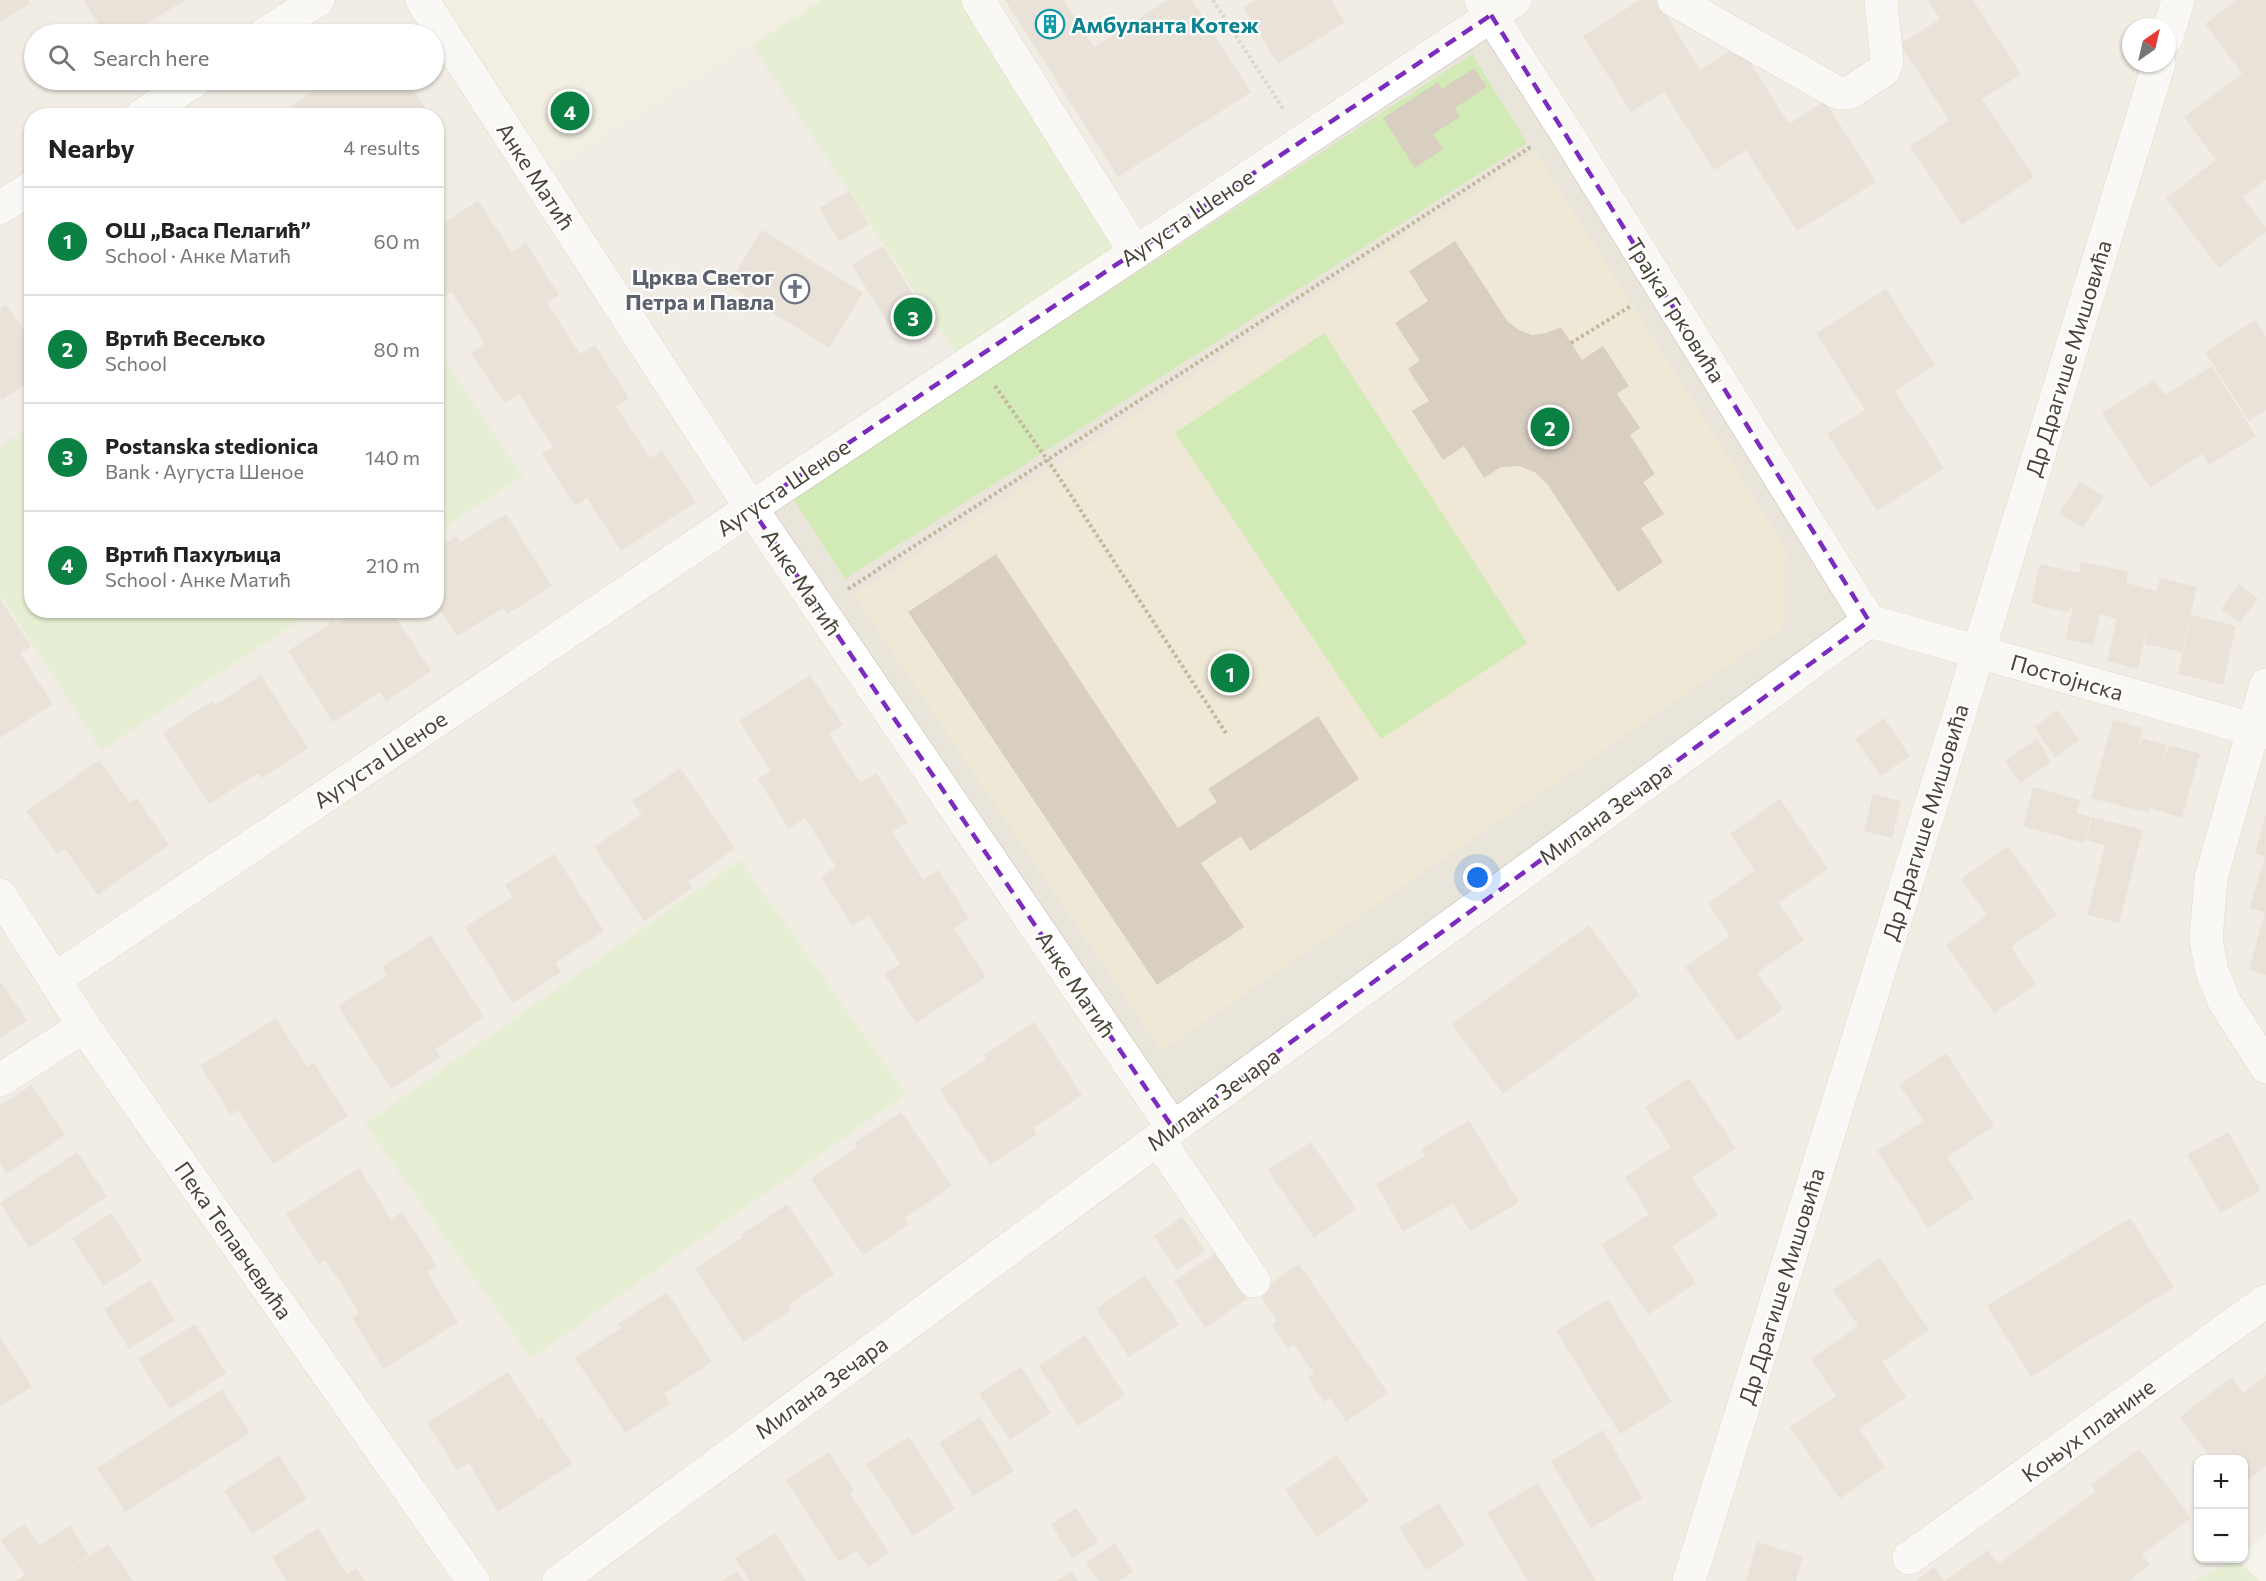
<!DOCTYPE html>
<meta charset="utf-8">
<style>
:root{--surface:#fff;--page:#f2f2f2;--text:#222;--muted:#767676;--line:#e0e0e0;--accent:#0b8043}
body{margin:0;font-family:Commissioner,sans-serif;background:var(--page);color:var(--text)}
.controls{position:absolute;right:18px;bottom:18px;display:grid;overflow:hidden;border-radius:12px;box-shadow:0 2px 4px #0004}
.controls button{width:54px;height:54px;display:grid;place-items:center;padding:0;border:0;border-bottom:2px solid var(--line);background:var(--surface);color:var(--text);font:30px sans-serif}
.compass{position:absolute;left:2122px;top:18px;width:54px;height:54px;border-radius:50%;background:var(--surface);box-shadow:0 2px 4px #0004;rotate:34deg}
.you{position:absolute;left:1478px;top:878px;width:21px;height:21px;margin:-15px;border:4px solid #fff;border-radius:50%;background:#1a73e8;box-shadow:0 0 0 9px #1a73e833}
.badge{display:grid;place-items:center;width:39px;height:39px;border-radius:50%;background:var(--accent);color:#fff;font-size:20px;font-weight:700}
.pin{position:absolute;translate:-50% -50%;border:3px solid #fff;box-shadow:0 2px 6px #0006}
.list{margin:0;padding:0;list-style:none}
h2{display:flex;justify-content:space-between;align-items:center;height:78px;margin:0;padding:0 24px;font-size:26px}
h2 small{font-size:20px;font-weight:400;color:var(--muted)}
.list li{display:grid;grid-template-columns:39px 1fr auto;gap:18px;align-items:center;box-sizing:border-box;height:108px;padding:0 24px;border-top:2px solid var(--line)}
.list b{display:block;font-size:22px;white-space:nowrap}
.list p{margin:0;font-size:20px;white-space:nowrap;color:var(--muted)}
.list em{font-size:20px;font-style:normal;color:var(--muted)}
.icon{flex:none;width:33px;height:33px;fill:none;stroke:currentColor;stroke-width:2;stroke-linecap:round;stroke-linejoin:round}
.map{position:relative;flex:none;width:2266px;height:1581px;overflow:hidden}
.search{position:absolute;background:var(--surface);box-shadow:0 2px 4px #0004;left:24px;top:24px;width:420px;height:66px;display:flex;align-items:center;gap:15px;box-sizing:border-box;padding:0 21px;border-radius:33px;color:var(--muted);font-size:22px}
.panel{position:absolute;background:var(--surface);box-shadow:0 2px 4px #0004;left:24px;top:108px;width:420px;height:510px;border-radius:24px}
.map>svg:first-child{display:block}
</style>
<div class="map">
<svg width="2266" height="1581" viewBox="0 0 2266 1581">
<rect width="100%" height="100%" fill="#f6f3ec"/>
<!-- residential -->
<path fill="#eae5da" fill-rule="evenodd" d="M0 0H2266V1534L2244 1551V1460H2198V1558L2233 1559 2194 1581H0ZM2131 27H2167V63H2131ZM34 34H434V80H34ZM32 116H436V610H32Z"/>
<!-- education -->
<path fill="#efe8d6" d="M422 0H823L538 178Z
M1535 151 1786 548 1783 628 1161 1051 854 595 1053 468Z"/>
<!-- green -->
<path fill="#d2eab5" d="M823 0H978L1135 252 964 366 752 45Z
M1472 54 1527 143 845 579 793 498Z
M1324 333 1527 643 1381 739 1175 433Z
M436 347 523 476 437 532H436Z
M31 425 32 610 315 611 101 750 0 595V447Z
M740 860 906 1094 531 1358 365 1124Z
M2233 1559H2237L2259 1581H2194Z"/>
<!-- building -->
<path fill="#d8cfc1" d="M0 0H28L30 3 0 22Z
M83 0H185L130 34H105Z
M1005 0H1064L1094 47 1168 0H1192L1251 92 1118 177Z
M1255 0H1331L1345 22 1278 64 1243 8Z
M1640 0H1657L1700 70 1739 45 1789 124 1825 101 1876 182 1797 231 1746 150 1714 170 1664 92 1631 112 1583 36Z
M1928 0H1973L2021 74 1982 99 2034 177 1962 225 1910 146 1949 120 1900 44 1940 19Z
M2237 0H2266V179L2243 197 2266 228V232L2219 268 2166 198 2216 160 2184 117 2242 74 2205 24Z
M1474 68 1487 87 1455 108 1460 117 1433 134 1443 149 1415 168 1383 118 1438 82 1442 89Z
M329 80H343L347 85 354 80H406L431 116H299L292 105Z
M849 191 869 224 839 242 819 208Z
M478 201 512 252 526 243 559 295 547 303 580 354 595 345 629 398 616 406 650 458 662 451 696 502 621 551 587 498 575 506 542 454 553 447 519 394 504 403 471 353 485 343 451 292 438 300 436 297V228Z
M762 230 863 293 829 348 728 285Z
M1455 241 1508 322 1519 330 1532 335 1546 333 1561 327 1582 360 1603 346 1629 386 1617 394 1640 428 1630 435 1655 474 1643 482 1664 514 1641 528 1663 562 1618 592 1548 485 1536 473 1520 466 1501 467 1484 478 1464 446 1443 460 1412 411 1429 401 1408 369 1420 361 1395 323 1428 301 1409 271Z
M883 246 927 317 896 336 852 265Z
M1886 289 1935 365 1895 391 1944 468 1877 511 1827 434 1865 410 1816 333Z
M6 305 32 342V380L2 400 0 397V309Z
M2255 320 2266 337V410L2249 421 2205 352Z
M2212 366 2256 436 2209 465 2202 454 2150 488 2102 413 2154 380 2165 395Z
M2080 481 2104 496 2083 528 2059 513Z
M506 514 552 586 507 614 503 608 457 636 436 603V548L457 536 461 542Z
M996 554 1178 828 1217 802 1208 789 1318 716 1359 779 1250 851 1241 836 1201 863 1244 927 1157 985 908 612Z
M2081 561 2128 572 2126 583 2157 591 2160 578 2197 587 2182 652 2145 644 2148 623 2138 669 2107 661 2117 619 2100 614 2093 645 2065 639 2073 608 2070 607 2068 613 2031 603 2040 564 2079 573Z
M2239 584 2258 599 2240 623 2221 609Z
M0 599 31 646 20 653 53 704 0 738Z
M359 610H391L431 671 386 701 380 692 333 722 288 651 334 621 336 625Z
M2191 615 2236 626 2223 685 2178 674Z
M261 675 308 748 262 778 258 773 209 804 163 733 212 701 215 705Z
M810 675 843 725 829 734 860 783 876 773 908 822 892 832 923 880 938 870 969 918 954 928 986 977 916 1023 884 974 900 964 869 915 852 926 821 877 836 867 805 818 789 829 758 779 771 771 739 721Z
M2057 710 2079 740 2055 758 2034 727Z
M1884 718 1910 756 1881 776 1855 739Z
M2113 720 2143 728 2137 753 2142 738 2167 745 2161 769 2169 745 2200 754 2182 818 2150 808 2148 813 2091 798Z
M2037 739 2051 762 2020 783 2005 760Z
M99 760 130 803 137 798 169 845 98 895 65 849 57 854 26 811Z
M680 768 735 848 688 882 692 888 644 921 594 847 642 814 632 801Z
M2033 787 2080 800 2077 813 2091 817 2084 843 2023 826Z
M1873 794 1901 801 1892 838 1864 831Z
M1780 799 1828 869 1778 903 1804 940 1757 973 1783 1009 1738 1041 1685 967 1730 936 1708 903 1755 870 1730 834Z
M2265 816H2266V975L2249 970 2265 912 2250 908 2265 856 2255 853Z
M2092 817 2143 830 2119 923 2087 915 2105 845 2086 840Z
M2008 846 2057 915 2011 947 2036 984 1994 1013 1946 945 1987 915 1961 879Z
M554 854 604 931 555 963 561 972 513 1003 465 927 512 897 505 885Z
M1589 925 1640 995 1503 1094 1452 1024Z
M431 935 484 1017 435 1049 440 1057 391 1089 338 1006 387 975 382 967Z
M0 981 27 1020 0 1038Z
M276 1018 307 1067 314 1063 348 1116 273 1164 238 1110 231 1115 200 1066Z
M1034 1022 1082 1095 1033 1128 1037 1134 990 1165 940 1090 986 1059 984 1055Z
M1946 1053 1994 1126 1947 1157 1974 1198 1928 1228 1877 1151 1924 1121 1899 1085Z
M1689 1078 1736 1148 1692 1178 1718 1215 1672 1246 1696 1283 1648 1315 1601 1245 1649 1214 1625 1177 1671 1147 1645 1107Z
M32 1085 65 1135 7 1174 0 1164V1106Z
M901 1112 952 1186 905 1218 909 1224 863 1255 811 1179 857 1147 854 1143Z
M1469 1120 1519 1202 1470 1231 1453 1203 1403 1232 1376 1184 1425 1156 1421 1149Z
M2228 1132 2261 1190 2221 1213 2187 1155Z
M1311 1142 1356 1209 1314 1238 1268 1170Z
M77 1152 107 1196 29 1248 0 1203Z
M359 1168 391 1219 402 1212 437 1266 427 1272 458 1322 384 1369 352 1318 359 1313 344 1288 325 1260 319 1264 286 1214Z
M787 1204 834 1274 788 1305 791 1310 743 1342 695 1269 743 1237 741 1235Z
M112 1213 142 1261 103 1286 72 1238Z
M1182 1217 1205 1251 1177 1270 1154 1236Z
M2130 1218 2174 1287 2031 1377 1987 1306Z
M1216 1253 1247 1299 1205 1328 1174 1281Z
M1880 1258 1929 1330 1882 1362 1906 1397 1859 1429 1885 1467 1840 1499 1790 1427 1836 1396 1811 1359 1858 1326 1833 1290Z
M1299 1264 1388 1393 1346 1422 1330 1398 1324 1402 1308 1378 1314 1374 1294 1345 1288 1349 1272 1325 1277 1321 1258 1292Z
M1145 1275 1179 1324 1129 1357 1096 1309Z
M150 1280 175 1320 129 1349 104 1309Z
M667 1292 712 1362 664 1394 670 1404 625 1433 575 1358 621 1328 618 1324Z
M1608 1299 1672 1402 1620 1434 1556 1331Z
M195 1324 226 1373 170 1409 138 1359Z
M1085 1335 1125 1395 1078 1426 1039 1366Z
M0 1336 32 1387 0 1407Z
M1021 1367 1051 1413 1010 1440 979 1394Z
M508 1372 538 1419 541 1416 572 1464 498 1512 469 1463 457 1470 427 1423Z
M2266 1375V1466L2244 1483V1460H2213L2180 1417 2232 1377 2243 1393Z
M222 1389 250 1433 125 1512 97 1468Z
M980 1417 1014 1471 973 1496 939 1443Z
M1603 1430 1643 1498 1591 1528 1551 1461Z
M909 1437 955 1508 913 1536 866 1464Z
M2139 1449 2191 1518 2142 1554 2150 1565 2129 1581H1945L1988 1550 1998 1564 2096 1491 2091 1485Z
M829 1452 854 1491 850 1494 889 1553 868 1567 857 1550 839 1562 786 1480Z
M279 1455 307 1499 252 1534 224 1491Z
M1337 1455 1369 1501 1317 1537 1285 1490Z
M1538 1483 1596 1581H1528L1487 1513Z
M1439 1503 1465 1545 1426 1570 1399 1528Z
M1076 1508 1098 1542 1072 1558 1051 1524Z
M25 1524 39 1546 70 1525 89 1555 57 1578 108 1544 133 1581H16L25 1575 1 1540Z
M318 1528 347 1574 356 1568 365 1581H287L272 1557Z
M775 1533 806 1581H750L735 1558Z
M1757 1542 1803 1556 1796 1581H1746Z
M1115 1543 1133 1572 1119 1581H1099L1086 1563Z
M1934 1567 1944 1581H1916Z
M738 1571 744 1581H722Z
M1072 1571 1078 1581H1057Z"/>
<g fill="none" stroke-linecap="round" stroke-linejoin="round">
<!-- minor casing -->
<g stroke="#c2bbae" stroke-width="34">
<path id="minor" d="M422 0 751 508 1173 1128
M978 0 1135 252
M1481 0 1562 126 1869 621
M1674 0 1838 93H1849L1884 70 1887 61 1881 0
M265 34 318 0
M2167 37 2178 0
M141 116 196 80
M0 208 32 187
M1869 621 2266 733
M2266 685 2211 878 2206 939 2212 971 2224 1001 2266 1067
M0 895 84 1026 473 1581
M55 979 751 508 1515 0
M0 1080 84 1026
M1158 1139 1254 1281
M1909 1558 2266 1301
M559 1581 1173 1128 1869 621
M1689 1581 1959 715 2159 63"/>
</g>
<!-- path -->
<path stroke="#c4b79f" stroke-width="4" stroke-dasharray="3 3" stroke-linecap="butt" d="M1213 0 1284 110
M1571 343 1631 306
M995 386 1053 468 1226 733
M848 589 1532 146"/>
<!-- minor -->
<use href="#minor" stroke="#fff" stroke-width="33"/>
</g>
<!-- marked area -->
<path d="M0 0H2266V1581H0ZM1491 15 1869 621 1173 1128 751 508Z" fill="#f6f3ec" fill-opacity=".55" fill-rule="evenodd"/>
<path fill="none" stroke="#7b2cbf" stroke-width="4.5" stroke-dasharray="12 8" stroke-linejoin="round" d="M1491 15 1869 621 1173 1128 751 508Z"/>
<!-- icons -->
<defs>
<g id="building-ring" transform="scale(1.5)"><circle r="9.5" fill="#fff" stroke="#0f9aa8" stroke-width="1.5"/><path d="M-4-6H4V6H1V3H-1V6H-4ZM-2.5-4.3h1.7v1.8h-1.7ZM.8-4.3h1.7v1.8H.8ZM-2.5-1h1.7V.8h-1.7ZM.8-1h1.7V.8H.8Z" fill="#0f9aa8"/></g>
<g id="church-ring" transform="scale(1.5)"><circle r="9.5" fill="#fff" stroke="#6b7280" stroke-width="1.5"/><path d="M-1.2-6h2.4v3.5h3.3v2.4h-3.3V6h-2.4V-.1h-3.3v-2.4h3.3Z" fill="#6b7280"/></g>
</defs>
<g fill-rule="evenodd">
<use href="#building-ring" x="1050" y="24"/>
<use href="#church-ring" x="795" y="289"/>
</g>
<g text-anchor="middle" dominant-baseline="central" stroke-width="4.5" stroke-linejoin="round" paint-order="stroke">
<!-- culture labels -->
<g font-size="22" font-weight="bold" fill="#0d838f" stroke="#fff" text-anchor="start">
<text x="1071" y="24">Амбуланта Котеж</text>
</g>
<!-- street labels -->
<g font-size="22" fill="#4b4439" stroke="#fff">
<text transform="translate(536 176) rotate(57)">Анке Матић</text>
<text transform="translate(1187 217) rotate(-34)">Аугуста Шеное</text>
<text transform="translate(1676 310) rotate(58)">Трајка Грковића</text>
<text transform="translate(2068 358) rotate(-73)">Др Драгише Мишовића</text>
<text transform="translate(783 487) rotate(-34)">Аугуста Шеное</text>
<text transform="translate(802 582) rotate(56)">Анке Матић</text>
<text transform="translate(2067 677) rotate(16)">Постојнска</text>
<text transform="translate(380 759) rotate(-34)">Аугуста Шеное</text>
<text transform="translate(1605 813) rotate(-36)">Милана Зечара</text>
<text transform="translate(1925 822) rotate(-73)">Др Драгише Мишовића</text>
<text transform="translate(1076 984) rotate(56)">Анке Матић</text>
<text transform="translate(1213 1099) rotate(-36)">Милана Зечара</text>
<text transform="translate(234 1240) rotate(55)">Пека Тепавчевића</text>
<text transform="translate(1781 1286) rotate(-73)">Др Драгише Мишовића</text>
<text transform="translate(821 1387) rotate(-36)">Милана Зечара</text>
<text transform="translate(2088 1430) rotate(-36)">Коњух планине</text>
</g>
<!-- worship labels -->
<g font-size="22" font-weight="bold" fill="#5b616d" stroke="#fff" text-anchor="end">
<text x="774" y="276">Црква Светог<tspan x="774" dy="25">Петра и Павла</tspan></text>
</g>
</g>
</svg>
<div class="controls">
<button>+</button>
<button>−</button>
</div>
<svg class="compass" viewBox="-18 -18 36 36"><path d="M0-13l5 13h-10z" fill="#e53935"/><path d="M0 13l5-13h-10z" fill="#767676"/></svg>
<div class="you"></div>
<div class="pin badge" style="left:1230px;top:673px">1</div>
<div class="pin badge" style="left:1550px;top:427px">2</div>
<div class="pin badge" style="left:913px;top:317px">3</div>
<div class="pin badge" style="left:570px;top:111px">4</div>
<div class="search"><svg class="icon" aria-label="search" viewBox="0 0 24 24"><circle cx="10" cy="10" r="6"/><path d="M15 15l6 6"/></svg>Search here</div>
<section class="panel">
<h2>Nearby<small>4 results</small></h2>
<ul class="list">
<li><span class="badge">1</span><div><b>ОШ „Васа Пелагић”</b><p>School · Анке Матић</p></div><em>60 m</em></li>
<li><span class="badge">2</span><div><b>Вртић Весељко</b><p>School</p></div><em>80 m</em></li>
<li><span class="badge">3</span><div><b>Postanska stedionica</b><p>Bank · Аугуста Шеное</p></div><em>140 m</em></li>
<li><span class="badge">4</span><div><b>Вртић Пахуљица</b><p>School · Анке Матић</p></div><em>210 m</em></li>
</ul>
</section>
</div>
